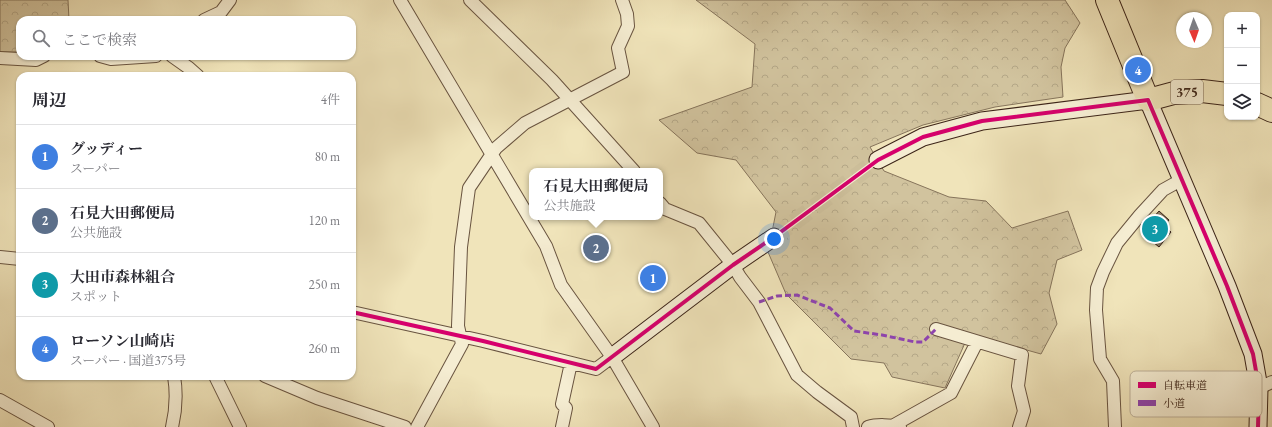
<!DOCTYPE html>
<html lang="ja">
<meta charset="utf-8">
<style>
:root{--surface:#fff;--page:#f7f7f7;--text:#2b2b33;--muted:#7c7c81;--line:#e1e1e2;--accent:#8f2418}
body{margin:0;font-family:"EB Garamond","Noto Serif JP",serif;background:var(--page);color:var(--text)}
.controls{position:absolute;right:12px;top:12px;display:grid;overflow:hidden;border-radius:8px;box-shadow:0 1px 3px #0004}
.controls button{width:36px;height:36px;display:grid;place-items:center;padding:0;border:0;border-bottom:1px solid var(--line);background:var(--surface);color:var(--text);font:20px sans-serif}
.compass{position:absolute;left:1176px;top:12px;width:36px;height:36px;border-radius:50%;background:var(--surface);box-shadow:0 1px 3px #0004;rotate:178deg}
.you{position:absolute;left:774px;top:239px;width:14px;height:14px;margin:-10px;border:3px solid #fff;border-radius:50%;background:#1a73e8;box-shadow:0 0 0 6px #1a73e833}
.badge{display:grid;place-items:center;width:26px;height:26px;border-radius:50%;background:var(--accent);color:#fff;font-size:13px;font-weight:700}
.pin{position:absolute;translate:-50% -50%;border:2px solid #fff;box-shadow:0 1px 4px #0006}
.popup{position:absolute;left:529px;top:168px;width:134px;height:52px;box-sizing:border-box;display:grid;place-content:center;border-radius:8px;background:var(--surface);filter:drop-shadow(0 1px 3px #0005);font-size:13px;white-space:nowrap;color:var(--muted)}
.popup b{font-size:15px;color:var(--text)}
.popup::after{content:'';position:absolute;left:50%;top:100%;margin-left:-8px;border:8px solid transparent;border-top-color:var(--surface)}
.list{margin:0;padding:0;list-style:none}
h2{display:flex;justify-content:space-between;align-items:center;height:52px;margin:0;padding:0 16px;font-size:17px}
h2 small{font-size:13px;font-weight:400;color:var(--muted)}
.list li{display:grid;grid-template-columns:26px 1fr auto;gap:12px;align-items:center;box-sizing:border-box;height:64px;padding:0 16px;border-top:1px solid var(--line)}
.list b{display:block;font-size:15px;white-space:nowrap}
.list p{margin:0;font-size:13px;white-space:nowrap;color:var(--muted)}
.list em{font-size:13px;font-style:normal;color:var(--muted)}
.icon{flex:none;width:22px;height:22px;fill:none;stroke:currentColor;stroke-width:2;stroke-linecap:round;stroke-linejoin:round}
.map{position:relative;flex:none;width:1272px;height:427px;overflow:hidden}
.search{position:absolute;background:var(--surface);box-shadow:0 1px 3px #0004;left:16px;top:16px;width:340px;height:44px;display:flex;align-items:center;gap:10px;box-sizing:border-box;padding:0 14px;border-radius:12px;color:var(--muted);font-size:15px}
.panel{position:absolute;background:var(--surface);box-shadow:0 1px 3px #0004;left:16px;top:72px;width:340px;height:308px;border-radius:12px}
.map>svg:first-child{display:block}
</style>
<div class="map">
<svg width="1272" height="427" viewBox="0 0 1272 427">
<defs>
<pattern id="forest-crowns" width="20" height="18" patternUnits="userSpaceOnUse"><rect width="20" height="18" fill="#d1c39e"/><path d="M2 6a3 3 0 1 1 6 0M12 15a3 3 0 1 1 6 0" fill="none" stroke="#b4a787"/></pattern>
<pattern id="building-back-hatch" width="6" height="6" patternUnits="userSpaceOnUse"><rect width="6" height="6" fill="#9a886c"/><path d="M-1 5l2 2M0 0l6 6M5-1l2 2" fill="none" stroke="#7f6f58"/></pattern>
</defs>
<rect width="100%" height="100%" fill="#f0e4ba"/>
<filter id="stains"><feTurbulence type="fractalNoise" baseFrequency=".005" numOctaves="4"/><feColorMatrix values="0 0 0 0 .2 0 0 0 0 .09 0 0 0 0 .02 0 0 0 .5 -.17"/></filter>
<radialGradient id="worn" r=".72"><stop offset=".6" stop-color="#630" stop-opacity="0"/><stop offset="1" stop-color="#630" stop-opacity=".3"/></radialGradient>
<!-- forest -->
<path fill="url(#forest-crowns)" stroke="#86745b" d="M0 0H68L69 20H20V52H0Z
M696 0H1065L1080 23 1065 48 1061 67 1063 97 995 107 923 125 870 147 884 171 949 197 986 201 1012 228 1068 211 1082 250 1057 260 1049 293 1057 324 1041 354 969 334 945 388 892 377 884 363 851 359 786 294 768 252 776 212 736 160 697 153 659 120 752 87 755 44Z"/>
<!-- building -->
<path fill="url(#building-back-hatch)" stroke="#3c2418" d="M1159 211 1169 220 1164 226 1171 232 1159 247 1141 232Z"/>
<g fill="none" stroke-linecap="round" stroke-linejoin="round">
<!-- secondary-tunnel -->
<path stroke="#ccbe9a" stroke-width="17" stroke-dasharray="17 8" stroke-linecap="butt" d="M774 237 878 160"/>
<!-- street casing -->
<g stroke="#695440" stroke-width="14">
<path id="street" d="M400 0 546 246 561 285 612 357 653 427
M470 0 552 80 634 171
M204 20 221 12 230 0
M100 56 111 59 156 56
M172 56 189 68 198 76
M0 58 36 60 44 56
M660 203 665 209 699 223 733 265 740 277 759 302 797 375 817 392 851 417 853 427
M0 257 20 259
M352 312 483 341 596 369 612 357
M936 329 1022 355 1018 386 1024 411 1019 427
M215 376 240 427
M265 376 317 398 405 427
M1259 388 1272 382
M0 400 48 427
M894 425 951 393 977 342
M172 427C176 410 177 394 174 376
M417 427 462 344 458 326 461 247 469 188 496 148 525 123 623 72 618 48 628 26 627 14 622 0
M562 427 566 408 562 404 571 363
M868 427C877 424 891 425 900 427
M1115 427 1113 381 1100 359 1096 310 1097 288 1103 272 1117 243 1140 215 1163 190 1181 180"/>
</g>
<!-- secondary casing -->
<g stroke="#3c2418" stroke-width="19">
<path id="secondary" d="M878 160 923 137 982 121 1148 100 1227 286 1253 354 1259 388 1258 427
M612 357 733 265 774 237"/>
</g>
<!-- highway casing -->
<g stroke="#3c2418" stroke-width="24">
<path id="highway" d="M1107 0 1148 100 1174 93 1202 91 1227 94
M1257 104 1272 111"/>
</g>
<!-- street -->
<use href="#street" stroke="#f5edd2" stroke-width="12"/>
<!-- secondary -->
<use href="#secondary" stroke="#f5edd2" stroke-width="17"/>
<!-- highway -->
<use href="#highway" stroke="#f0e4ba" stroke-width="22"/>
<!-- quiet -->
<path stroke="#8e44ad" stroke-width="3" stroke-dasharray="6 3" stroke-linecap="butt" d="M759 302 777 296 797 295 830 308 854 331 882 335 915 342H923L936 329"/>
<!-- cycleway casing -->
<g stroke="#f5edd2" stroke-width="6">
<path id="cycleway" d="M352 312 483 341 596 369 733 265 774 237 878 160 923 137 982 121 1148 100 1227 286 1253 354 1259 388 1258 427"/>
</g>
<!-- cycleway -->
<use href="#cycleway" stroke="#d6006c" stroke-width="4"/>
</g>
<g text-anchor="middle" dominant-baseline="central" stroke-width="3" stroke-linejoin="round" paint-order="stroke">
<!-- shield labels -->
<rect fill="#f5edd2" stroke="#746050" stroke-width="1" x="1171" y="80" width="32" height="24" rx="3"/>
<g font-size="14" font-weight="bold" fill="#3c2418">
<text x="1187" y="92">375</text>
</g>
</g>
<!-- legend -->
<rect x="1130" y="371" width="132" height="46" rx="6" fill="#f5edd2" stroke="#beb19a" stroke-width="1"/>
<rect x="1138" y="382" width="18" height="6" fill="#d6006c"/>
<rect x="1138" y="400" width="18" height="6" fill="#8e44ad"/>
<g font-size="11" fill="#3c2418">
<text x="1163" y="389">自転車道</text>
<text x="1163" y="407">小道</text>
</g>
<rect width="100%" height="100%" filter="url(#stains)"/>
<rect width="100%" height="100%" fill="url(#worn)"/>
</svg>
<div class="controls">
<button>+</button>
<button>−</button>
<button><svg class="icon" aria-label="layers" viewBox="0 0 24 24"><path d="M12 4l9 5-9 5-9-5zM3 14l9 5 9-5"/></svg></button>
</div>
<svg class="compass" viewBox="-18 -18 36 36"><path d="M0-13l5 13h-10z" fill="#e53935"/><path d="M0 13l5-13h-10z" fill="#7c7c81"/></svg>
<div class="you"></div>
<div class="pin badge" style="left:653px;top:278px;background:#3f7fe0">1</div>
<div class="pin badge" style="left:596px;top:248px;background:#5c6f8a">2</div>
<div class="popup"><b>石見大田郵便局</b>公共施設</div>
<div class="pin badge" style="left:1155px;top:229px;background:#0f9aa8">3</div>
<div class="pin badge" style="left:1138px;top:70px;background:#3f7fe0">4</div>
<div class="search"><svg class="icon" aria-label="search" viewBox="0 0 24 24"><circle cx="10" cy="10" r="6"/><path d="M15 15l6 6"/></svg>ここで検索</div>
<section class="panel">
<h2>周辺<small>4件</small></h2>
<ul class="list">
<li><span class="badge" style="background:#3f7fe0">1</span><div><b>グッディー</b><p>スーパー</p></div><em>80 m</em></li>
<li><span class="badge" style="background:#5c6f8a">2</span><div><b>石見大田郵便局</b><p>公共施設</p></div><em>120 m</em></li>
<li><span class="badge" style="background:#0f9aa8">3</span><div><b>大田市森林組合</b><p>スポット</p></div><em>250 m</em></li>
<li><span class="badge" style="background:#3f7fe0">4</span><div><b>ローソン山崎店</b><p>スーパー · 国道375号</p></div><em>260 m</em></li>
</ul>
</section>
</div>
